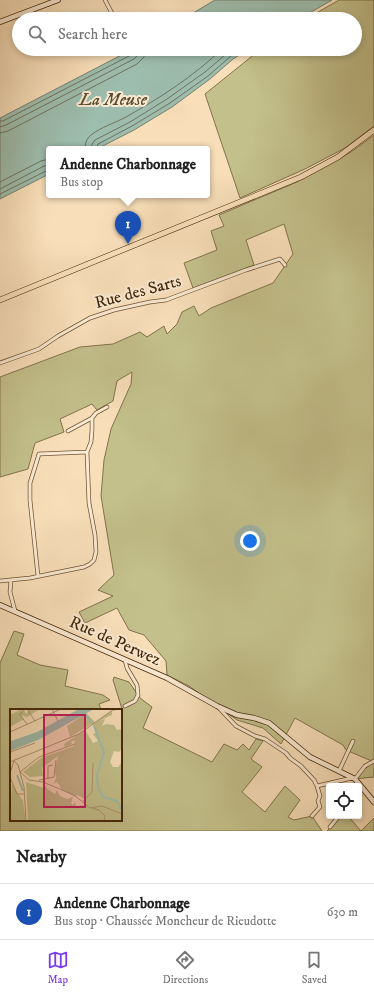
<!DOCTYPE html>
<meta charset="utf-8">
<style>
:root{--surface:#fff;--page:#f2f2f2;--text:#222;--muted:#767676;--line:#e0e0e0;--accent:#7c3aed}
body{margin:0;font-family:"IM FELL DW Pica",serif;background:var(--page);color:var(--text)}
.controls{position:absolute;right:12px;bottom:12px;display:grid;overflow:hidden;border-radius:4px;box-shadow:0 2px 6px #0003}
.controls button{width:36px;height:36px;display:grid;place-items:center;padding:0;border:0;border-bottom:1px solid var(--line);background:var(--surface);color:var(--text);font:20px sans-serif}
.you{position:absolute;left:250px;top:541px;width:14px;height:14px;margin:-10px;border:3px solid #fff;border-radius:50%;background:#1a73e8;box-shadow:0 0 0 6px #1a73e833}
.badge{display:grid;place-items:center;width:26px;height:26px;border-radius:50%;background:var(--accent);color:#fff;font-size:13px;font-weight:700}
.pin{position:absolute;translate:-50% -33px;filter:drop-shadow(0 1px 2px #0008)}
.pin::after{content:'';position:absolute;top:21px;width:14px;height:12px;background:inherit;clip-path:polygon(0 0,100% 0,50% 100%)}
.popup{position:absolute;left:46px;top:146px;width:164px;height:52px;box-sizing:border-box;display:grid;place-content:center;border-radius:4px;background:var(--surface);filter:drop-shadow(0 1px 3px #0005);font-size:13px;white-space:nowrap;color:var(--muted)}
.popup b{font-size:15px;color:var(--text)}
.popup::after{content:'';position:absolute;left:50%;top:100%;margin-left:-8px;border:8px solid transparent;border-top-color:var(--surface)}
.list{margin:0;padding:0;list-style:none}
h2{display:flex;justify-content:space-between;align-items:center;height:52px;margin:0;padding:0 16px;font-size:17px}
h2 small{font-size:13px;font-weight:400;color:var(--muted)}
.list li{display:grid;grid-template-columns:26px 1fr auto;gap:12px;align-items:center;box-sizing:border-box;height:56px;padding:0 16px;border-top:1px solid var(--line)}
.list b{display:block;font-size:15px;white-space:nowrap}
.list p{margin:0;font-size:13px;white-space:nowrap;color:var(--muted)}
.list em{font-size:13px;font-style:normal;color:var(--muted)}
.icon{flex:none;width:22px;height:22px;fill:none;stroke:currentColor;stroke-width:2;stroke-linecap:round;stroke-linejoin:round}
.map{position:relative;flex:none;width:374px;height:831px;overflow:hidden}
.search{position:absolute;background:var(--surface);box-shadow:0 2px 6px #0003;left:12px;right:12px;top:12px;height:44px;display:flex;align-items:center;gap:10px;box-sizing:border-box;padding:0 14px;border-radius:22px;color:var(--muted);font-size:15px}
.sheet{height:108px;background:var(--surface)}
nav{display:flex;justify-content:space-around;align-items:center;box-sizing:border-box;height:56px;border-top:1px solid var(--line);background:var(--surface);font-size:11px;color:var(--muted)}
nav a{display:grid;justify-items:center;gap:2px}
nav .on{color:var(--accent)}
.map>svg:first-child{display:block}
</style>
<div class="map">
<svg width="374" height="831" viewBox="0 0 374 831">
<rect width="100%" height="100%" fill="#f8dfba"/>
<filter id="stains"><feTurbulence type="fractalNoise" baseFrequency=".005" numOctaves="4"/><feColorMatrix values="0 0 0 0 .2 0 0 0 0 .09 0 0 0 0 .02 0 0 0 .5 -.17"/></filter>
<radialGradient id="worn" r=".72"><stop offset=".6" stop-color="#630" stop-opacity="0"/><stop offset="1" stop-color="#630" stop-opacity=".3"/></radialGradient>
<!-- green -->
<path fill="#c3c08b" stroke="#82734a" d="M339 0H374V126L345 148 305 169 240 198 205 94 261 49H355V19H306Z
M374 135V777L354 779 358 774 374 762 346 750 343 745 295 718 281 744 263 728 237 720 189 686 167 675 166 661 144 635 129 630 117 608 85 623 79 612 113 596 98 590 114 575 101 496 104 460 111 429 131 384 132 372 117 381 113 401 97 410 92 404 60 419 64 432 35 443 28 469 0 477V377L80 347 113 344 140 332 147 337 164 326 167 334 177 324 182 312 194 306 199 316 211 308 273 283 293 254 284 224 246 240 254 265 193 288 184 263 217 250 211 231 224 226 219 215 297 182 351 152Z
M14 631 24 634 17 655 40 665 68 670 65 686 103 695 110 700 99 704 101 710H11V820H121V710L122 709 113 680 114 677 129 682 140 698 152 707 143 728 212 762 224 744 237 750 243 744 249 750 256 739 263 741 251 759 262 767 242 792 265 812 285 786 300 800 288 817 294 820 312 816 322 831H0V663Z
M342 816H348L361 831 374 818V831H327Z"/>
<!-- water -->
<path fill="#9dbdae" stroke="#79816c" d="M215 0H332L299 19H183Z
M133 49H249L233 59 210 79 172 107 134 130 97 149H49V174L0 199V118Z"/>
<g fill="none" stroke-linecap="round" stroke-linejoin="round">
<!-- shore -->
<path stroke="#70725b" stroke-width="1" d="M0 121H3L131 55 134 52V49
M0 127 6 125 134 59 138 55 139 49
M0 133 8 131 137 64 144 57 145 49
M85 149C85 144 86 139 91 135 101 127 115 123 126 117 160 98 194 76 222 49
M91 149 92 144 95 140 130 122 167 99 205 72 232 49
M96 149 98 144 132 126 170 103 208 76 231 56 241 49
M0 182 41 161 49 159
M0 189 44 166 49 165
M0 194 46 171 49 170"/>
<!-- street casing -->
<g stroke="#705434" stroke-width="4.5">
<path id="street" d="M105 0 115 19
M0 363 39 349 58 336 90 318 114 310 150 302 166 300 246 270 280 259 285 265
M68 431 92 418
M38 576 30 500V483L39 454 87 452
M11 580 10 592 15 611
M0 581 30 578 84 567 90 564 94 560 96 552 95 535 89 503 87 452 91 442 92 430V418L96 413 107 407
M125 660 127 668 137 685 138 695 135 701 125 706
M219 708 236 726 255 736 265 739 286 753 290 758 301 766 314 780 317 786 320 796 318 801 320 807 312 816
M339 771 353 741
M355 779 365 766 374 761
M317 786 352 778
M359 792 363 788
M330 827 339 816"/>
</g>
<!-- secondary casing -->
<g stroke="#422608" stroke-width="6">
<path id="secondary" d="M0 22 58 0
M0 605 167 678 217 706 237 715 254 718 269 723 310 757 355 779 374 802"/>
</g>
<!-- primary casing -->
<g stroke="#422608" stroke-width="6">
<path id="primary" d="M0 300 301 177 338 157 374 130"/>
</g>
<!-- street -->
<use href="#street" stroke="#faead2" stroke-width="3"/>
<!-- secondary -->
<use href="#secondary" stroke="#faead2" stroke-width="4.5"/>
<!-- primary -->
<use href="#primary" stroke="#f8dfba" stroke-width="5"/>
</g>
<g text-anchor="middle" dominant-baseline="central" stroke-width="4" stroke-linejoin="round" paint-order="stroke">
<!-- street labels -->
<g font-size="17" fill="#422608" stroke="#faead2">
<text transform="translate(138 292) rotate(-15)">Rue des Sarts</text>
<text transform="translate(115 641) rotate(24)">Rue de Perwez</text>
</g>
<!-- water labels -->
<g font-size="18" font-style="italic" fill="#594c32" stroke="#faead2">
<text x="113" y="100">La Meuse</text>
</g>
</g>
<!-- overview -->
<g transform="translate(10 709)">
<rect width="112" height="112" fill="#f8dfba"/>
<path d="M12 0 10 3 14 1 16 5 20 0H30L17 8 10 6 14 10 0 18V4L2 5ZM104 0H112L102 2V6L89 12 95 10 92 17 96 15 104 16 107 21 112 20V39L109 43 104 42 100 53 103 58H108L112 53V112H18L16 73 34 79 37 76 36 79 45 85 47 81 50 87 57 90 63 88 61 94 63 96 65 93 66 97 76 96V92H73L75 90 67 86 65 88 52 81 47 73 43 75 46 70 45 61 48 47 32 59 33 67 20 68 13 63 31 49 64 37 65 31 61 33 62 35 55 38 54 35 75 21 83 34 88 32 83 25 87 23 82 15 60 28 57 17 76 4 85 13ZM2 75 13 92 16 112H0Z" fill="#c3c08b"/>
<path d="M69 0H84L30 30 0 42 1 32 27 23Z" fill="#9dbdae"/>
<path fill="none" stroke="#9dbdae" stroke-width="2" d="M74 4 82 14M84 17 94 43 87 66 88 79 93 88 107 92 112 101M7 66 13 82"/>
<path fill="none" stroke="#af9573" stroke-width="1" d="M17 0 25 12M42 0 48 12M13 1 10 6 17 15M0 23 51 0M0 43 25 34M4 52 8 56 14 78 16 112M0 53 69 25 104 0M10 63 19 71 33 73 64 86 80 99M10 63 29 48 65 35M0 64 4 52M0 68 7 85H14M38 70V57L43 56M29 71 44 68 46 51M73 92 82 83 83 54M80 99 92 97 112 105M82 99 89 101 95 107 94 112"/>
<path fill="#c2185b" fill-opacity="0.15" stroke="#c2185b" stroke-width="2" d="M34 6H75V98H34Z"/>
<rect width="112" height="112" fill="none" stroke="#422608" stroke-width="2"/>
</g>
<rect width="100%" height="100%" filter="url(#stains)"/>
<rect width="100%" height="100%" fill="url(#worn)"/>
</svg>
<div class="controls">
<button><svg class="icon" aria-label="locate" viewBox="0 0 24 24"><circle cx="12" cy="12" r="6"/><path d="M12 2v4M12 18v4M2 12h4M18 12h4"/></svg></button>
</div>
<div class="you"></div>
<div class="pin badge" style="left:128px;top:244px;background:#1a4fb4">1</div>
<div class="popup"><b>Andenne Charbonnage</b>Bus stop</div>
<div class="search"><svg class="icon" aria-label="search" viewBox="0 0 24 24"><circle cx="10" cy="10" r="6"/><path d="M15 15l6 6"/></svg>Search here</div>
</div>
<section class="sheet">
<h2>Nearby<small></small></h2>
<ul class="list">
<li><span class="badge" style="background:#1a4fb4">1</span><div><b>Andenne Charbonnage</b><p>Bus stop · Chaussée Moncheur de Rieudotte</p></div><em>630 m</em></li>
</ul>
</section>
<nav>
<a class="on"><svg class="icon" aria-label="map" viewBox="0 0 24 24"><path d="M3 6l6-2 6 2 6-2v14l-6 2-6-2-6 2zM9 4v14M15 6v14"/></svg>Map</a>
<a><svg class="icon" aria-label="directions" viewBox="0 0 24 24"><path d="M12 3l9 9-9 9-9-9zM9 14v-3h6M13 9l2 2-2 2"/></svg>Directions</a>
<a><svg class="icon" aria-label="saved" viewBox="0 0 24 24"><path d="M7 4h10v16l-5-4-5 4z"/></svg>Saved</a>
</nav>
